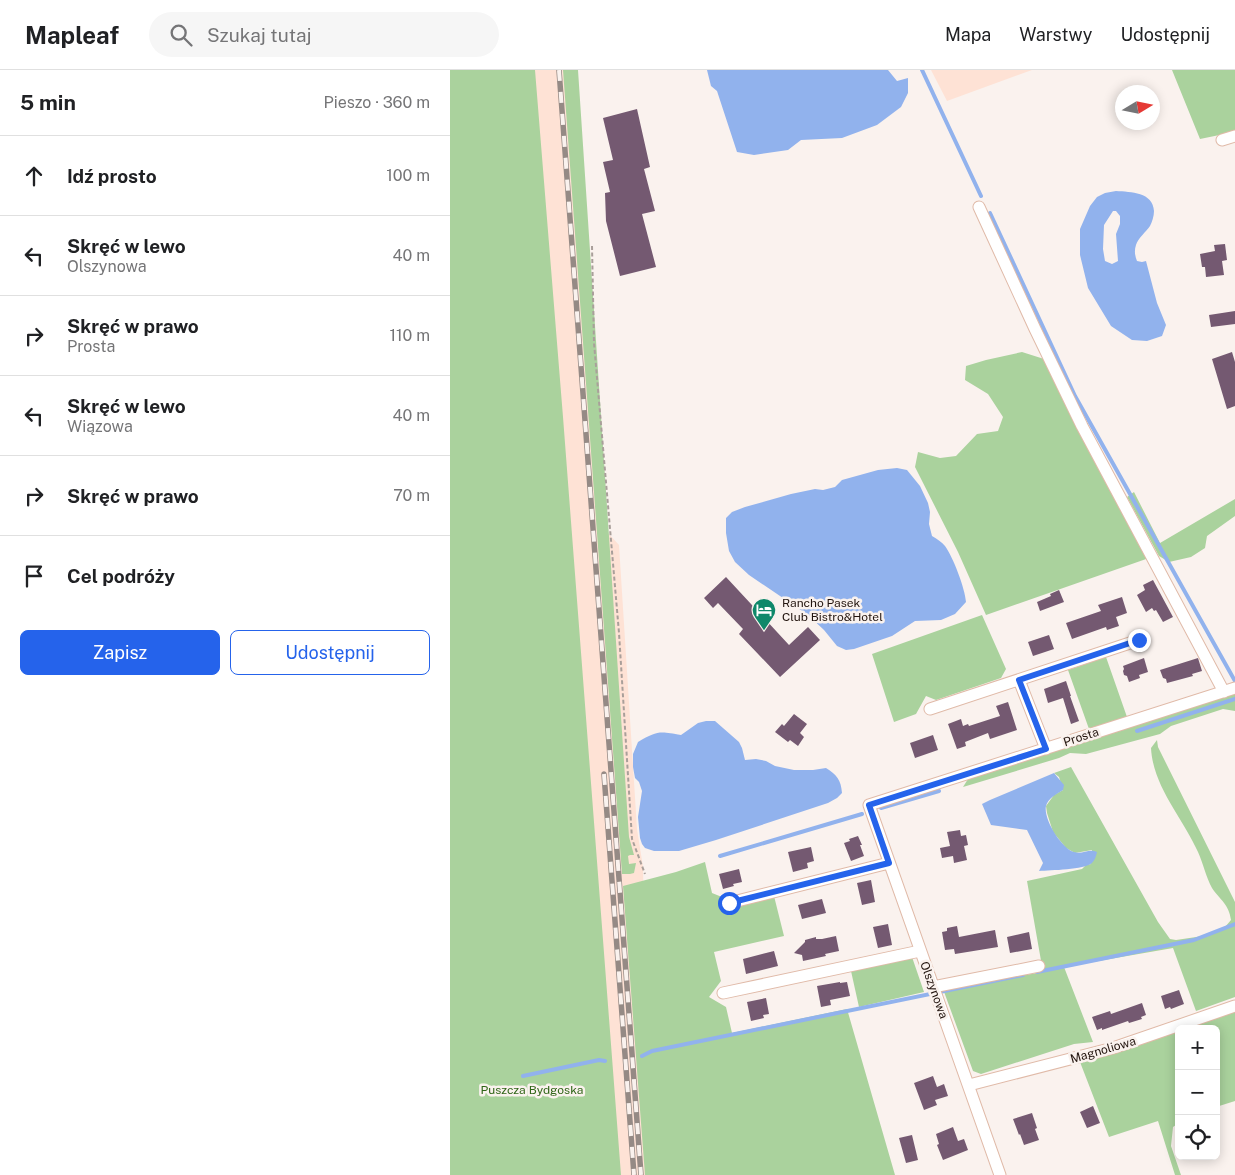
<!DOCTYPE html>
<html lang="pl">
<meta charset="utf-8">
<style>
:root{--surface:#fff;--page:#f6f6f6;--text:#202124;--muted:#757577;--line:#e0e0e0;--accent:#2563eb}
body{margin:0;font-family:"Public Sans",sans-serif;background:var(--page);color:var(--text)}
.controls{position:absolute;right:15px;bottom:15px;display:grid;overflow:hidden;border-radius:8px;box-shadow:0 2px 12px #0003}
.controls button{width:45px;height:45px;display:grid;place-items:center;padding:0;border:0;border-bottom:1px solid var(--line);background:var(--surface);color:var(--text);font:25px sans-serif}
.compass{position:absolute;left:665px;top:15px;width:45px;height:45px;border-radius:50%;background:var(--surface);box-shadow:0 2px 12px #0003;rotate:80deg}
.stop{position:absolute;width:15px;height:15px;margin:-11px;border:4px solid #2563eb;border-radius:50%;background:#fff}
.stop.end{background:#2563eb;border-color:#fff;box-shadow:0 1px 5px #0008}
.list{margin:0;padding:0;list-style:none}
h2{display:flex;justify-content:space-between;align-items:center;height:65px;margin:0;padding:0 20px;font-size:21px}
h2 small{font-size:16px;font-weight:400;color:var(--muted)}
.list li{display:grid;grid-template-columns:32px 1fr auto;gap:15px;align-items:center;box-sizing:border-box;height:80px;padding:0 20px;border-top:1px solid var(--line)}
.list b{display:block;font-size:19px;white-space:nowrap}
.list p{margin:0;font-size:16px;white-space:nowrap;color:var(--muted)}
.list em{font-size:16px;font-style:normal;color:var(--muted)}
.actions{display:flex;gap:10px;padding:15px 20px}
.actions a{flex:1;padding:11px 0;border:1px solid var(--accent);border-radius:8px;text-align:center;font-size:18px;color:var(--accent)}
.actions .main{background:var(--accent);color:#fff}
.icon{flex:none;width:28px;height:28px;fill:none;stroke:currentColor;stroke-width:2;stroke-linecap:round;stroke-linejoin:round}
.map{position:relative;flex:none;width:785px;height:1105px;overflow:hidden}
header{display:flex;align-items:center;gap:30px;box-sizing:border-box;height:70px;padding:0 25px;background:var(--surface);border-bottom:1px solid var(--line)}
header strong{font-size:24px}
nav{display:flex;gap:28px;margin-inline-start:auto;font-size:18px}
.search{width:350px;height:45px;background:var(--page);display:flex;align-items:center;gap:12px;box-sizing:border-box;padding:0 18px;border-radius:28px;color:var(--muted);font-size:19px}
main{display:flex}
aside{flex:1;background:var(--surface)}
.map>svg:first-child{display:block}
</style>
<header>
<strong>Mapleaf</strong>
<div class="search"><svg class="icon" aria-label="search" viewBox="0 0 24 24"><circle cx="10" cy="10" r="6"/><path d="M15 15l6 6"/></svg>Szukaj tutaj</div>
<nav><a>Mapa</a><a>Warstwy</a><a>Udostępnij</a></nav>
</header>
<main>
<aside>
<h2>5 min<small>Pieszo · 360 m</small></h2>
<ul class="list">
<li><svg class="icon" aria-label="ahead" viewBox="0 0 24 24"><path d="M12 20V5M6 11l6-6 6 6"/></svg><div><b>Idź prosto</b></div><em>100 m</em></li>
<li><svg class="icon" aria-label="left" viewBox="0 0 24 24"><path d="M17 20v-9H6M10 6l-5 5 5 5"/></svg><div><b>Skręć w lewo</b><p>Olszynowa</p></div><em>40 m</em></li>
<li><svg class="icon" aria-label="right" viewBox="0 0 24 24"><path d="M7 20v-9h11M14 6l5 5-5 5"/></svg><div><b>Skręć w prawo</b><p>Prosta</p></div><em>110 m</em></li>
<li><svg class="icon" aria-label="left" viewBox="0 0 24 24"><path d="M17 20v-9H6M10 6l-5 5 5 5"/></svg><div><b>Skręć w lewo</b><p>Wiązowa</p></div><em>40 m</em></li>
<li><svg class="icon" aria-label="right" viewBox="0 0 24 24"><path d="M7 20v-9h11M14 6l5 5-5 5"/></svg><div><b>Skręć w prawo</b></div><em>70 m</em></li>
<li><svg class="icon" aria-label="arrive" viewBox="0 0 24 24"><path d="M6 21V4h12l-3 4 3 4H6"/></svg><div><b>Cel podróży</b></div></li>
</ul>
<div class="actions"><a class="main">Zapisz</a><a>Udostępnij</a></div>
</aside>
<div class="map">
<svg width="785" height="1105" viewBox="0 0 785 1105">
<rect width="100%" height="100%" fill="#faf2ee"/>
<!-- built -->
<path fill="#fee2d5" d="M83 0H127L158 463 169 475 187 759 193 797 196 984 206 1105H167Z
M481 0H582L497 31Z"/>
<!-- green -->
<path fill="#aad29d" d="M0 0H85L113 347 171 1105H0Z
M113 0H128L179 767 184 785H180L178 786 179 794 186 793 184 803 180 804H172Z
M722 0H785V68L784 62 750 69Z
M572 282 594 289 699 488 536 545 508 482 465 397 468 382 490 388 506 386 527 364 548 361 553 347 538 324 515 310 516 296 536 290Z
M684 422 710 473 785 429V446L757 466 755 478 741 487 719 492 709 486 677 427Z
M532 545 556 599 551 608 486 630 476 626 466 644 444 652 422 584Z
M656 587 677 647 639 659 618 600Z
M785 623V641L773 639 721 656 710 664 636 684 620 683 609 688 513 717 518 709Z
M707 670 708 677 785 832V927L746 941 723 878 614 897 643 972 624 974 531 1004 523 1001 493 919 593 902 577 811 632 799 636 795 641 794 642 780 625 783 616 778 603 762 597 743 596 736 604 725 613 720 609 707 604 703 621 697 708 852 720 869 726 870 753 866 765 862 775 857 781 850C779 834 770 830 762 818 756 807 753 793 748 782 733 748 703 717 701 678Z
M255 792 262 823 277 829 324 826 334 866 264 882 271 911 259 927 276 937 282 963 397 939 445 1105H195L173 816 226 802Z
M462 887 474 922 409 937 401 901Z
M785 941V1031L766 1037V959H735Z
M729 961V1053L723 1057 721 1076 731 1105H725L708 1051 659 1067 630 992 674 980Z"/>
<!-- water -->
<path fill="#91b2ed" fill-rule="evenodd" d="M257 0H438L447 11 458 8V23L451 37 427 55 392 68 351 70 338 80 304 85 287 82 267 21 261 16Z
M666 121C681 122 703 122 704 141 704 146 702 152 700 156 696 162 688 168 686 175 684 181 685 186 687 191L692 192 696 191 707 233 716 255 712 266 697 271 682 270 661 256 638 218 630 185V159L640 136 647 127 655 123ZM663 141H666L670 146V154L666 164 668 191 662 194 655 191 653 179 654 155Z
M447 398 457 400 470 416 478 433 480 442 479 454 482 466C487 469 492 472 495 476 503 487 515 518 516 532L505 544 491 550 465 551 442 566 404 579 396 580 387 576 374 560 358 545 299 505 285 492 279 481 276 463V448L282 442 295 437 341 424 365 419 373 420 385 417 392 410 428 400Z
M256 651H265L289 672 292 678 295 690 306 689 316 691 325 696 344 700H363L376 698C387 705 391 710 392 723L387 728 378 733 266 770 229 781H204L195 778 192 774 190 768 188 747 192 721 189 712 185 708 183 697V684L188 672C207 661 209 661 231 665L248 653Z
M604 703 614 715 613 720C607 724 598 728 596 736 593 749 612 779 624 782 632 785 639 778 647 782 646 786 645 790 642 793 634 800 601 800 589 801L593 793 577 760 541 755 532 734 540 730Z"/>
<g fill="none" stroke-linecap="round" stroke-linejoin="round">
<!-- stream -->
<path stroke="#91b2ed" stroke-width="4" d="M472 0 531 126
M540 143 625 326 785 611
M687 661 785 629
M431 738 489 721
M270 786 412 744
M587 902 744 870 785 854
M192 986 202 981 573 905
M73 1006 149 990 155 991"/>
</g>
<!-- building -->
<path fill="#745971" d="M187 39 200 97 194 99 205 141 192 144 206 197 170 206 156 151 155 123 160 122 153 92 163 90 153 48Z
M775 174 777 190 772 191 774 205 756 207 755 197H752L750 184 765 181 764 175Z
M785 241V254L761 257 759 245Z
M782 282 785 292V336L777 339 762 289Z
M276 507 339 575 358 557 370 570 330 607 289 564 293 559 268 533 263 538 254 528Z
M703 510 723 547 713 552 706 540 704 541 702 538 696 542 687 525 695 520 693 515Z
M609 520 614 532 590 541 587 532 601 526 600 524Z
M672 527 677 543 666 547 669 556 657 560 656 557 622 569 616 553 651 541 648 535Z
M599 565 604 579 583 586 578 572Z
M694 588 698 602 689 605 690 608 679 612 677 606 674 605 673 601 674 599 673 596Z
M748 588 752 601 742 604 743 606 717 613 716 609 713 608 710 600Z
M616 611 621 626H620L629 651 621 654 613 628 598 633 594 619Z
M558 632 567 660 540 669 538 663 515 672 516 676 507 679 498 654 511 649 513 656 518 654 519 656 550 646 546 636Z
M344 644 357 654 350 663 354 667 348 676 340 670 338 672 325 662 332 654 334 656Z
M483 665 488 680 465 688 460 673Z
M510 760 511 766 516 765 518 775 514 776 517 790 504 793 503 786 492 788 490 778 500 776 497 762Z
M408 766 412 775H410L414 786 401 791 394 773 400 771 399 769Z
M361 777 364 791 357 793 358 798 343 802 338 782Z
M289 799 292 812 283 814 284 816 273 819 269 804Z
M421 810 425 832 412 835 407 813Z
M372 829 376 843 352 849 348 835Z
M438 854 442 875 428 878 423 857Z
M507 856 509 867 545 860 548 877 505 884 504 879 495 880 492 862 497 861V858Z
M579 862 582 879 560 883 557 867Z
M386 866 389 881 375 884 376 886 353 891 352 885 344 883 355 872V870L366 867V869H372Z
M324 881 328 896 296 904 293 889Z
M390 912V913L397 912 400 926 380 930 381 935 371 937 367 916Z
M729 920 734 934 721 939 720 937 715 939 711 926Z
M316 928 319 944 313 945 314 948 301 951 297 932Z
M692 933 696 945 691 947 692 949 679 953 678 951 652 960V958L647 960 642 947 660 941 661 944Z
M483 1006 487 1017 494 1014 498 1026 485 1030 487 1035 474 1040 464 1013Z
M643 1036 650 1053 637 1058 630 1042Z
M582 1043 587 1058 585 1059 589 1070 574 1075 570 1064 569 1065 563 1049Z
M503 1057 508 1071 514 1069 518 1080 493 1090 487 1075 489 1074 486 1064Z
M462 1065 468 1090 456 1093 449 1068Z"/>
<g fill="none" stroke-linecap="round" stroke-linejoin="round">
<!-- street casing -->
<g stroke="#e0baa8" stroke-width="13">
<path id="street" d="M772 70 785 66
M529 137 585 259 632 356 774 622
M569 610 596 679
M480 639 689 570
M279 833 439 793
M483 917 589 896
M273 923 470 881
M519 1015 663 978 785 936
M550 1105 419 735 785 618"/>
</g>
<!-- path -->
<path stroke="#a99f9a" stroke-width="2" stroke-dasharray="4 2.5" stroke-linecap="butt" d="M142 176 144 273 169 563 182 769 195 804"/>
<!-- street -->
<use href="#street" stroke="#fff" stroke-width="11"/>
<!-- rail casing -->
<g stroke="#958a85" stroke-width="5.5">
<path id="rail" d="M109 0 191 1105
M154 704 184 1105"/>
</g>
<!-- rail -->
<use href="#rail" stroke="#faf2ee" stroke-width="4" stroke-dasharray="11" stroke-linecap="butt"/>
</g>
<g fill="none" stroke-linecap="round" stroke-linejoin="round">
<!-- route -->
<path stroke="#2563eb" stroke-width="6" d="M279 833 439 793 419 735 596 679 569 610 689 570"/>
</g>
<!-- icons -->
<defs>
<g id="hotel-pin" transform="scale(1.25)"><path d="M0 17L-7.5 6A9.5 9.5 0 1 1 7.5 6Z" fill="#0f886a" stroke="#faf2ee"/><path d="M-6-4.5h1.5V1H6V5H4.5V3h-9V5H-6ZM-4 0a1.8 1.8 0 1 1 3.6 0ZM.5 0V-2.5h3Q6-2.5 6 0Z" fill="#fff"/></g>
</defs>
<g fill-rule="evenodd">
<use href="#hotel-pin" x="314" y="540"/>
</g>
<g text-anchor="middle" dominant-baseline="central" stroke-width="5" stroke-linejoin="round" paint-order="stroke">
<!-- poi labels -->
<g font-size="12" fill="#22140e" stroke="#faf2ee" text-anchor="start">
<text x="332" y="533">Rancho Pasek<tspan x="332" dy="14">Club Bistro&amp;Hotel</tspan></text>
</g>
<!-- street labels -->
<g font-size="12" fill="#22140e" stroke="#faf2ee">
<text transform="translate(631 667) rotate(-18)">Prosta</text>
<text transform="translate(484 920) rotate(70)">Olszynowa</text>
<text transform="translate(653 980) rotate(-16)">Magnoliowa</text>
</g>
<!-- park labels -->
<g font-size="12" fill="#2f6517" stroke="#faf2ee">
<text x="82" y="1020">Puszcza Bydgoska</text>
</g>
</g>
</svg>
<div class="controls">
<button>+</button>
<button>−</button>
<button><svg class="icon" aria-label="locate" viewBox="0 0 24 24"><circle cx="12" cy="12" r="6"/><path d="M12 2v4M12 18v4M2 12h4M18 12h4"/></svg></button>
</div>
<svg class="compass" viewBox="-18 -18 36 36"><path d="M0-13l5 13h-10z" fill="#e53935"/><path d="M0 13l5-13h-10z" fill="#757577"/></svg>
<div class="stop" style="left:279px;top:833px"></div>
<div class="stop end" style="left:689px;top:570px"></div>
</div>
</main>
